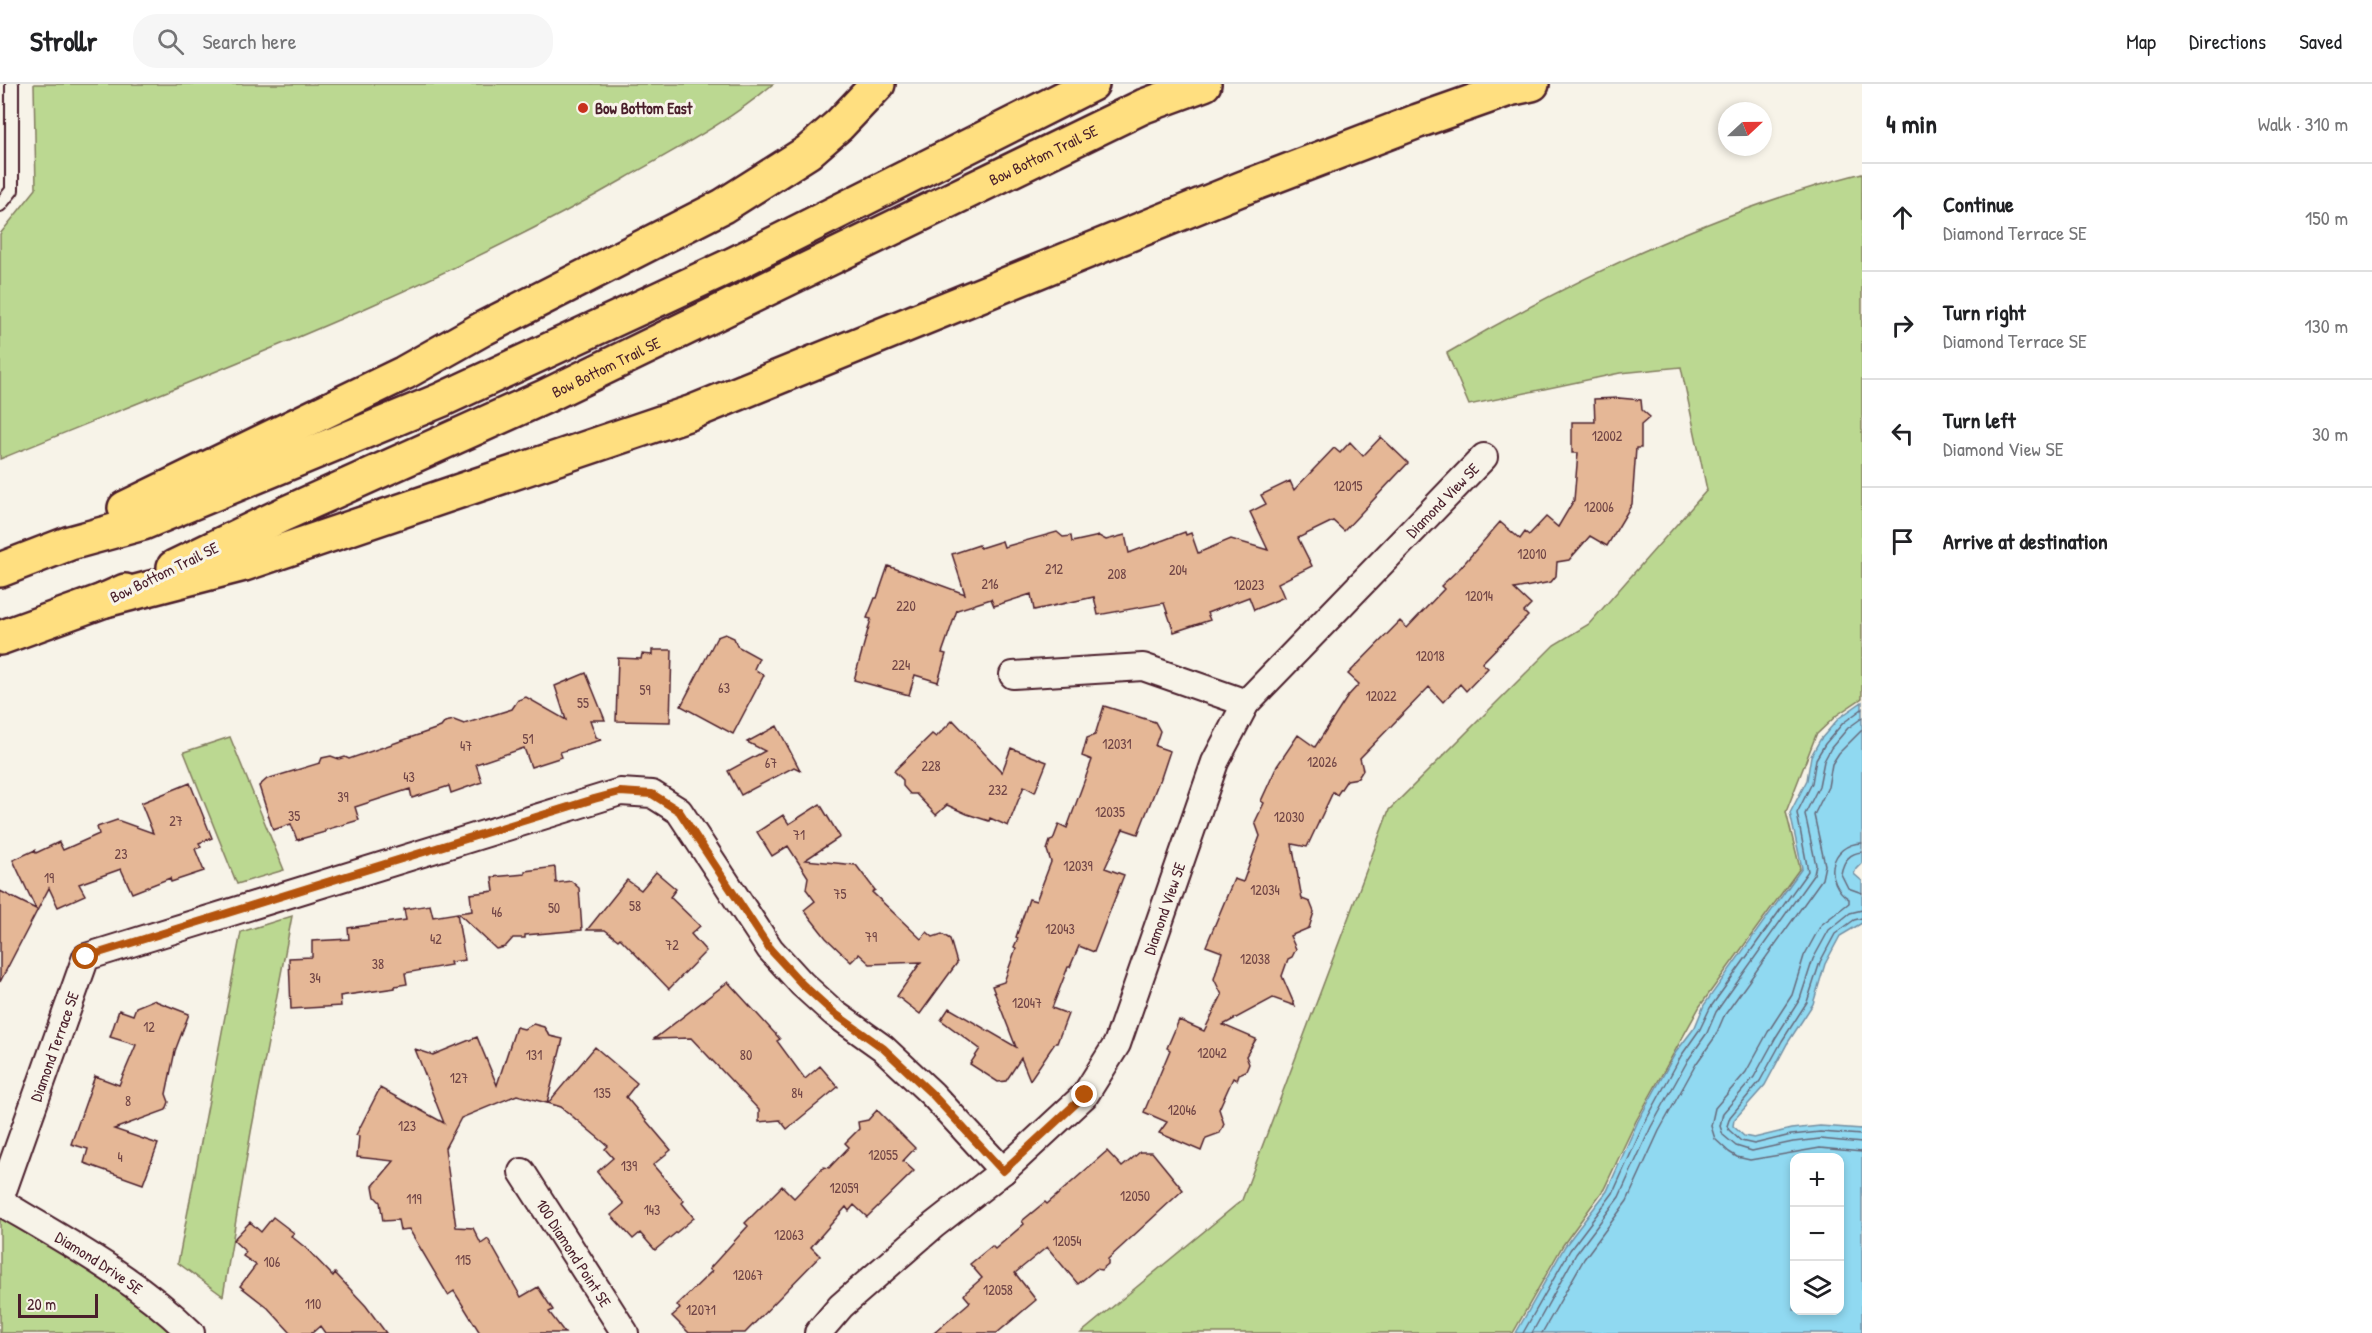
<!DOCTYPE html>
<meta charset="utf-8">
<style>
:root{--surface:#fff;--page:#f6f6f6;--text:#202124;--muted:#757577;--line:#e0e0e0}
body{margin:0;font-family:"Patrick Hand",sans-serif;background:var(--page);color:var(--text)}
.controls{position:absolute;right:18px;bottom:18px;display:grid;overflow:hidden;border-radius:12px;box-shadow:0 3px 9px #0003}
.controls button{width:54px;height:54px;display:grid;place-items:center;padding:0;border:0;border-bottom:2px solid var(--line);background:var(--surface);color:var(--text);font:30px sans-serif}
.compass{position:absolute;left:1718px;top:18px;width:54px;height:54px;border-radius:50%;background:var(--surface);box-shadow:0 3px 9px #0003;rotate:68deg}
.scale{position:absolute;left:18px;bottom:15px;width:80px;box-sizing:border-box;padding-left:6px;border:3px solid #4a1f2b;border-top:0;font-size:16px;line-height:21px;white-space:nowrap;color:#4a1f2b;-webkit-text-stroke:4px #f7f3e8;paint-order:stroke}
.stop{position:absolute;width:18px;height:18px;margin:-14px;border:4px solid #b45309;border-radius:50%;background:#fff}
.stop.end{background:#b45309;border-color:#fff;box-shadow:0 2px 6px #0008}
.list{margin:0;padding:0;list-style:none}
h2{display:flex;justify-content:space-between;align-items:center;height:78px;margin:0;padding:0 24px;font-size:26px}
h2 small{font-size:20px;font-weight:400;color:var(--muted)}
.list li{display:grid;grid-template-columns:39px 1fr auto;gap:18px;align-items:center;box-sizing:border-box;height:108px;padding:0 24px;border-top:2px solid var(--line)}
.list b{display:block;font-size:22px;white-space:nowrap}
.list p{margin:0;font-size:20px;white-space:nowrap;color:var(--muted)}
.list em{font-size:20px;font-style:normal;color:var(--muted)}
.icon{flex:none;width:33px;height:33px;fill:none;stroke:currentColor;stroke-width:2;stroke-linecap:round;stroke-linejoin:round}
.map{position:relative;flex:none;width:1862px;height:1249px;overflow:hidden}
header{display:flex;align-items:center;gap:36px;box-sizing:border-box;height:84px;padding:0 30px;background:var(--surface);border-bottom:2px solid var(--line)}
header strong{font-size:28px}
nav{display:flex;gap:33px;margin-inline-start:auto;font-size:21px}
.search{width:420px;height:54px;background:var(--page);display:flex;align-items:center;gap:15px;box-sizing:border-box;padding:0 21px;border-radius:24px;color:var(--muted);font-size:22px}
main{display:flex}
aside{flex:1;background:var(--surface)}
.map>svg:first-child{display:block}
</style>
<header>
<strong>Strollr</strong>
<div class="search"><svg class="icon" aria-label="search" viewBox="0 0 24 24"><circle cx="10" cy="10" r="6"/><path d="M15 15l6 6"/></svg>Search here</div>
<nav><a>Map</a><a>Directions</a><a>Saved</a></nav>
</header>
<main>
<div class="map">
<svg width="1862" height="1249" viewBox="0 0 1862 1249">
<rect width="100%" height="100%" fill="#f7f3e8"/>
<filter id="ink" filterUnits="userSpaceOnUse"><feTurbulence type="fractalNoise" baseFrequency=".0167" numOctaves="2"/><feDisplacementMap in="SourceGraphic" scale="12" xChannelSelector="R" yChannelSelector="G"/><feConvolveMatrix kernelMatrix="1 2 1 2 8 2 1 2 1" color-interpolation-filters="sRGB"/></filter>
<g filter="url(#ink)">
<!-- green -->
<path fill="#bbd891" stroke="#827c5e" stroke-width="1.5" d="M34 0H773C729 38 674 66 624 95 426 209 210 289 0 375V150L36 105Z
M1862 89V614L1837 631 1816 651 1786 728 1800 784 1700 922 1636 1037 1604 1105 1563 1161 1513 1249H1081L1242 1116 1389 726 1554 561 1589 540 1707 406 1681 283 1620 289 1469 321 1447 269C1577 193 1716 127 1862 89Z
M230 653 284 786 237 800 184 668Z
M292 832 251 1048 223 1212 178 1179 241 848Z
M0 1118 191 1249H0Z"/>
<!-- water -->
<path fill="#90d9f1" stroke="#748fa2" stroke-width="1.5" fill-rule="evenodd" d="M1862 618V779L1856 785 1854 790 1862 797V839L1840 852 1825 880 1813 920 1787 960 1765 1001 1734 1036 1733 1042 1744 1052 1754 1054 1791 1045 1820 1042 1862 1045V1249H1516L1565 1162 1607 1107 1638 1037 1676 968 1695 943 1704 921 1802 784 1790 729 1807 696 1811 672 1820 656 1839 634ZM1794 1074H1840V1226H1794Z"/>
<g fill="none" stroke-linecap="round" stroke-linejoin="round">
<!-- shore -->
<path stroke="#66697a" stroke-width="1.5" d="M1862 759C1829 760 1823 798 1849 815V819L1821 841 1804 872 1792 911 1768 948 1746 988 1715 1024 1711 1042 1715 1055 1729 1068 1737 1073 1750 1076 1820 1064 1862 1068
M1862 768C1849 769 1843 778 1841 790L1848 804 1862 809
M1862 826 1850 829 1829 846 1813 875 1800 915 1776 953 1754 993 1723 1029 1720 1042 1723 1051 1736 1062 1752 1067 1793 1058 1820 1055 1862 1059
M1862 834 1854 836 1835 850 1820 878 1807 918 1782 957 1760 997 1730 1033 1727 1042 1729 1046 1741 1057 1754 1060 1791 1051 1820 1048 1862 1051
M1523 1249 1570 1166 1613 1109 1644 1040 1681 972 1700 945 1710 924 1808 787 1797 729 1812 699 1816 675 1825 660 1843 639 1862 625
M1532 1249 1576 1170 1619 1113 1651 1043 1688 976 1707 949 1716 928 1814 790 1816 781 1805 730 1819 702 1824 677 1831 664 1848 644 1862 634
M1542 1249 1584 1175 1627 1117 1659 1047 1696 980 1715 953 1724 932 1822 795 1825 781 1814 731 1828 703 1832 680 1839 669 1862 646"/>
</g>
<!-- building -->
<path fill="#e5b796" stroke="#4a1f2b" stroke-width="1.5" d="M1619 314 1641 316 1642 326 1650 333 1641 341V364H1636L1632 420 1607 462 1590 452 1569 476 1557 478 1556 492 1551 498 1514 505 1531 521 1524 528 1528 532 1482 579 1488 584 1466 607 1460 600 1443 618 1429 603 1360 674 1363 686 1358 694 1347 696 1337 711 1333 708 1307 763 1292 760 1302 815 1310 818 1314 828 1309 844 1290 852 1296 865 1292 873 1288 875 1282 892 1295 922 1273 914 1223 941 1256 955 1246 972 1249 980 1246 987 1239 990 1237 996 1233 994 1219 1025 1224 1040 1220 1049 1206 1054 1201 1067 1159 1049 1167 1038 1144 1028 1170 966 1167 964 1179 936 1204 947 1222 911 1214 895 1222 868 1206 862 1234 795 1243 798 1260 752 1255 738 1264 719 1261 717 1277 682 1298 651 1315 663 1348 612 1359 600 1348 590 1400 537 1407 544 1444 505 1441 502 1461 483 1500 438 1520 455 1525 448 1529 451 1546 433 1558 443 1574 416 1578 369H1572V338H1595L1594 315Z
M1381 353 1408 379 1344 447 1333 437 1298 454 1312 482 1278 499 1284 513 1254 526 1249 513 1207 529 1210 536 1174 548 1164 519 1098 531 1094 513 1034 526 1031 510 994 522 991 515 957 526 942 569 946 570 938 598 915 591 909 611 854 596 871 535 867 534 875 514H877L888 482 965 510 952 470 979 461 980 464 1002 457 1004 463 1057 448 1063 453 1071 452 1072 458 1099 452 1106 456 1125 451 1129 469 1185 448 1186 451 1191 449 1198 469 1231 455 1268 466 1250 428 1266 420 1261 411 1290 397 1294 406 1334 364 1340 369 1350 358 1363 372Z
M725 550 734 554 737 562 759 574 754 585 764 591 733 650 681 622 717 553Z
M652 566H672L670 638 616 637 618 574 641 575 642 570 652 571Z
M586 589 605 636H590L596 653 601 656 560 668 562 673 531 683 524 664 476 680 482 698 451 709 449 702 412 714 410 705 355 723 359 736 325 746V748L297 756 291 740 273 746 259 702 267 695 320 679 322 674 331 672 339 675 345 673 349 675 441 643 445 638 454 636 464 640 512 625 518 616 526 613 566 636 555 602Z
M1104 622 1155 638 1160 647 1155 662 1170 667 1160 697H1159L1138 750 1123 745 1105 784 1124 791 1094 868 1079 862 1070 883H1068L1052 924 1068 930 1057 959H1055L1030 996 1021 974 1006 997 998 998 970 980 980 965 941 936 949 924 1016 963 992 902 1004 898 1016 864 1014 863 1018 854 1016 853 1029 815 1036 817 1051 778 1047 766 1050 757 1053 756 1059 740 1067 744 1092 676 1082 672 1087 654 1095 651Z
M953 636 1002 688 1011 664 1047 678 1035 708 1024 702 1008 742 990 734 989 737 967 730 947 721 936 731 916 710H910L903 702V696L894 687 932 650 936 653Z
M777 642 800 686 794 683 741 711 728 687 765 667 747 658Z
M190 699 212 754 199 759 201 763 195 765 204 787 171 798 170 794 132 809 121 785 79 800 85 811 58 823 49 804 0 898V807L36 825 13 776 35 766 36 769 59 758 63 766 99 750 97 743 117 736 153 749 141 719Z
M820 720 840 753 805 776 856 781 875 806 872 808 921 855 927 848 933 853 942 850 950 855 957 879 920 930 897 912 921 878 870 880 859 870 851 878 826 854 804 826 815 817 806 805 808 793 788 762 772 772 757 748 783 731 789 740Z
M555 783 556 799 571 797 579 804 582 846 525 851V854H513L505 863 496 865 458 829 472 827 470 810 494 807 492 793 525 790V787Z
M656 788 676 805 670 813 700 842 691 850 706 867 669 905 620 854 618 856 605 846H587L627 796 641 806Z
M430 821 433 833 457 829 465 876 450 878 451 881 405 889 407 900 395 902V904L340 912 341 922 291 925 289 874 312 873V857L349 855 348 844 406 836 404 825Z
M728 898 780 955 777 957 805 995 820 982 838 1003 787 1045 780 1036 759 1038V1026L691 954 654 955Z
M153 916 189 930 175 967 166 1010 169 1018 166 1026 114 1045 158 1060 143 1100 84 1079 88 1065 71 1060 95 992 119 1001 136 961 110 953 119 926 133 931 136 923Z
M533 940 544 943 550 952 563 955 547 1019 517 1011 461 1034 445 1064 456 1143 473 1144 481 1160 488 1155 521 1213 538 1203 553 1226 549 1228 565 1249H480L454 1207 448 1211 409 1145 400 1146 398 1136 383 1137 380 1118 375 1113 373 1102 394 1077 357 1073 359 1052 356 1051 380 1004 444 1039 415 965 433 971 477 953 497 1001 516 943 524 945Z
M595 963 637 999 626 1013 671 1066 653 1081 684 1117 682 1119 694 1134 655 1166 640 1149 633 1155 611 1131 624 1120 597 1088 613 1074 605 1065 608 1062 561 1023 548 1019Z
M877 1026 915 1064 903 1077 914 1087 867 1133 854 1121 849 1127 846 1123 811 1163 820 1172 745 1249H689L672 1232 680 1225 677 1221 712 1187 709 1185 748 1142 745 1139 782 1102 794 1114 824 1083 829 1084 849 1063 845 1059 859 1045 858 1038 868 1036Z
M1107 1067 1122 1083 1140 1068H1152L1183 1106 1108 1175V1180L1101 1186 1096 1185 1078 1200 1047 1163 1015 1189 1036 1216 997 1249H934L970 1218 964 1211 966 1208 982 1194 970 1180 992 1162 995 1165 1024 1140 1022 1137 1045 1118 1047 1120Z
M273 1133 294 1149 291 1152 307 1165 333 1192 335 1189 366 1222 386 1249H325L320 1242 312 1249H291L268 1224 240 1202 256 1181 243 1172 246 1168 233 1156 250 1138 261 1148Z"/>
<g fill="none" stroke-linecap="round" stroke-linejoin="round">
<!-- lane casing -->
<g stroke="#4a1f2b" stroke-width="16">
<path id="lane" d="M0 121 12 106V0"/>
</g>
<!-- street casing -->
<g stroke="#4a1f2b" stroke-width="30">
<g id="street">
<path d="M1013 591 1143 583 1246 619"/>
<path id="s1" d="M522 1088 625 1249"/>
<path id="s2" d="M0 1115 86 873 620 708 652 710 679 727 770 865 802 900 834 929 883 964 932 1010 1003 1087"/>
<path id="s3" d="M0 1118C66 1157 136 1195 191 1249"/>
<path id="s4" d="M818 1249 841 1222 934 1141 1003 1087 1085 1011 1117 960 1215 678 1246 619 1484 373"/>
</g>
</g>
<!-- highway casing -->
<g stroke="#4a1f2b" stroke-width="38">
<g id="highway">
<path d="M125 424 404 289 484 244 723 122 808 68 839 41 878 0"/>
<path id="s5" d="M174 483 284 430 544 313 1144 22 1204 0"/>
<path d="M0 486 70 459 143 439 441 316 734 180 1092 0"/>
<path d="M105 516 244 480 690 329 1243 104 1418 37 1509 5 1532 0"/>
<path d="M0 554 105 516 125 507"/>
</g>
</g>
<!-- lane -->
<use href="#lane" stroke="#f7f3e8" stroke-width="12"/>
<!-- street -->
<use href="#street" stroke="#f7f3e8" stroke-width="26"/>
<!-- highway -->
<use href="#highway" stroke="#ffdf80" stroke-width="33"/>
</g>
</g>
<g fill="none" stroke-linecap="round" stroke-linejoin="round" filter="url(#ink)">
<!-- route -->
<path stroke="#b45309" stroke-width="8" d="M86 873 594 715 620 708 652 710 679 727 770 865 802 900 834 929 883 964 932 1010 1003 1087 1085 1011"/>
</g>
<!-- markers -->
<circle fill="#c8321e" stroke="#f7f3e8" stroke-width="2" cx="583" cy="24" r="6"/>
<g text-anchor="middle" dominant-baseline="central" stroke-width="6" stroke-linejoin="round" paint-order="stroke">
<!-- number labels -->
<g font-size="14" fill="#714546">
<text x="1607" y="351">12002</text>
<text x="1348" y="401">12015</text>
<text x="1599" y="422">12006</text>
<text x="1532" y="469">12010</text>
<text x="1054" y="484">212</text>
<text x="1178" y="485">204</text>
<text x="1117" y="489">208</text>
<text x="990" y="499">216</text>
<text x="1249" y="500">12023</text>
<text x="1479" y="511">12014</text>
<text x="906" y="521">220</text>
<text x="1430" y="571">12018</text>
<text x="901" y="580">224</text>
<text x="724" y="603">63</text>
<text x="645" y="605">59</text>
<text x="1381" y="611">12022</text>
<text x="583" y="618">55</text>
<text x="528" y="654">51</text>
<text x="1117" y="659">12031</text>
<text x="466" y="661">47</text>
<text x="1322" y="677">12026</text>
<text x="771" y="678">67</text>
<text x="931" y="681">228</text>
<text x="409" y="692">43</text>
<text x="998" y="705">232</text>
<text x="343" y="712">39</text>
<text x="1110" y="727">12035</text>
<text x="294" y="731">35</text>
<text x="1289" y="732">12030</text>
<text x="176" y="736">27</text>
<text x="799" y="750">71</text>
<text x="121" y="769">23</text>
<text x="1078" y="781">12039</text>
<text x="49" y="793">19</text>
<text x="1265" y="805">12034</text>
<text x="840" y="809">75</text>
<text x="635" y="821">58</text>
<text x="554" y="823">50</text>
<text x="497" y="827">46</text>
<text x="1060" y="844">12043</text>
<text x="871" y="852">79</text>
<text x="436" y="854">42</text>
<text x="672" y="860">72</text>
<text x="1255" y="874">12038</text>
<text x="378" y="879">38</text>
<text x="315" y="893">34</text>
<text x="1027" y="918">12047</text>
<text x="149" y="942">12</text>
<text x="1212" y="968">12042</text>
<text x="534" y="970">131</text>
<text x="746" y="970">80</text>
<text x="459" y="993">127</text>
<text x="602" y="1008">135</text>
<text x="797" y="1008">84</text>
<text x="128" y="1016">8</text>
<text x="1182" y="1025">12046</text>
<text x="407" y="1041">123</text>
<text x="883" y="1070">12055</text>
<text x="120" y="1072">4</text>
<text x="629" y="1081">139</text>
<text x="844" y="1103">12059</text>
<text x="1135" y="1111">12050</text>
<text x="414" y="1114">119</text>
<text x="652" y="1125">143</text>
<text x="789" y="1150">12063</text>
<text x="1067" y="1156">12054</text>
<text x="463" y="1175">115</text>
<text x="272" y="1177">106</text>
<text x="748" y="1190">12067</text>
<text x="998" y="1205">12058</text>
<text x="313" y="1219">110</text>
<text x="701" y="1225">12071</text>
</g>
<!-- poi labels -->
<g font-size="16" font-weight="bold" fill="#4a1f2b" stroke="#f7f3e8" text-anchor="start">
<text x="595" y="24">Bow Bottom East</text>
</g>
<!-- street labels -->
<g font-size="16" fill="#4a1f2b" stroke="#f7f3e8">
<text stroke="none"><textPath href="#s5" startOffset="962">Bow Bottom Trail SE</textPath></text>
<text stroke="none"><textPath href="#s5" startOffset="476">Bow Bottom Trail SE</textPath></text>
<text stroke="none"><textPath href="#s4" startOffset="1066">Diamond View SE</textPath></text>
<text transform="translate(164 488) rotate(-26)">Bow Bottom Trail SE</text>
<text stroke="none"><textPath href="#s4" startOffset="562">Diamond View SE</textPath></text>
<text stroke="none"><textPath href="#s2" startOffset="162">Diamond Terrace SE</textPath></text>
<text stroke="none"><textPath href="#s1" startOffset="96">100 Diamond Point SE</textPath></text>
<text stroke="none"><textPath href="#s3" startOffset="116">Diamond Drive SE</textPath></text>
</g>
</g>
</svg>
<div class="controls">
<button>+</button>
<button>−</button>
<button><svg class="icon" aria-label="layers" viewBox="0 0 24 24"><path d="M12 4l9 5-9 5-9-5zM3 14l9 5 9-5"/></svg></button>
</div>
<svg class="compass" viewBox="-18 -18 36 36"><path d="M0-13l5 13h-10z" fill="#e53935"/><path d="M0 13l5-13h-10z" fill="#757577"/></svg>
<div class="scale">20 m</div>
<div class="stop" style="left:86px;top:873px"></div>
<div class="stop end" style="left:1085px;top:1011px"></div>
</div>
<aside>
<h2>4 min<small>Walk · 310 m</small></h2>
<ul class="list">
<li><svg class="icon" aria-label="ahead" viewBox="0 0 24 24"><path d="M12 20V5M6 11l6-6 6 6"/></svg><div><b>Continue</b><p>Diamond Terrace SE</p></div><em>150 m</em></li>
<li><svg class="icon" aria-label="right" viewBox="0 0 24 24"><path d="M7 20v-9h11M14 6l5 5-5 5"/></svg><div><b>Turn right</b><p>Diamond Terrace SE</p></div><em>130 m</em></li>
<li><svg class="icon" aria-label="left" viewBox="0 0 24 24"><path d="M17 20v-9H6M10 6l-5 5 5 5"/></svg><div><b>Turn left</b><p>Diamond View SE</p></div><em>30 m</em></li>
<li><svg class="icon" aria-label="arrive" viewBox="0 0 24 24"><path d="M6 21V4h12l-3 4 3 4H6"/></svg><div><b>Arrive at destination</b></div></li>
</ul>
</aside>
</main>
